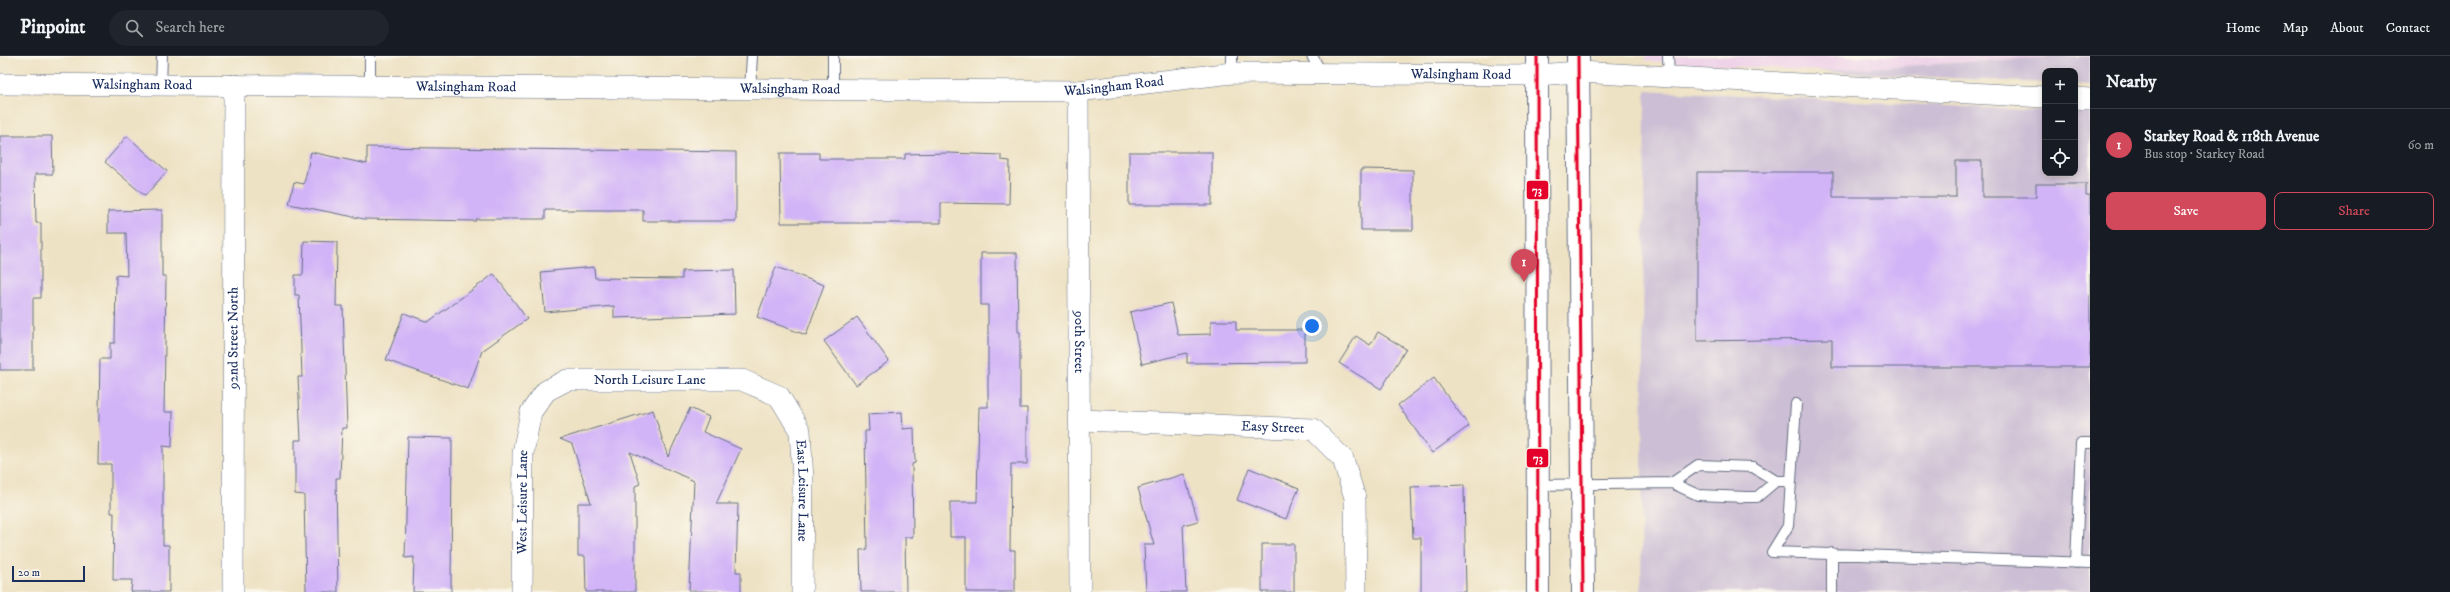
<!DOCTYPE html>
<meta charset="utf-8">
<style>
:root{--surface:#171b24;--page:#20242c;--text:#f1f3f6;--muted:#9ea1a6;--line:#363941;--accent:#d1495b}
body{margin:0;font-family:"IM FELL DW Pica",serif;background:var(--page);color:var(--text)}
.controls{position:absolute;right:12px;top:12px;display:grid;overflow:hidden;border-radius:8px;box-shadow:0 2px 6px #0003}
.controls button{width:36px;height:36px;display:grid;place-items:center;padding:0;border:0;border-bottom:1px solid var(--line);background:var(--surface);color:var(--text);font:20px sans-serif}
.scale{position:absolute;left:12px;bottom:10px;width:73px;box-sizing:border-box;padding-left:4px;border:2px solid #1b2f5e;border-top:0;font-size:11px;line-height:14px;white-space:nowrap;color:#1b2f5e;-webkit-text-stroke:3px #fbf7ec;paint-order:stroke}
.you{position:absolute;left:1312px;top:270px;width:14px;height:14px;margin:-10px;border:3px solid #fff;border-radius:50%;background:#1a73e8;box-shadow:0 0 0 6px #1a73e833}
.badge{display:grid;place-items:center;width:26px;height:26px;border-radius:50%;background:var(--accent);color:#fff;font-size:13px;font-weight:700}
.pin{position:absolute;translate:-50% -33px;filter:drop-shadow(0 1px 2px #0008)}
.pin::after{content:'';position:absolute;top:21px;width:14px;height:12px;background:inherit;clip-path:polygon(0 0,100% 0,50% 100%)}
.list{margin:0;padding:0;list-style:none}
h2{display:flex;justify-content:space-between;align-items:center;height:52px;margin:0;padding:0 16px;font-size:17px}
h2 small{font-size:13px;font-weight:400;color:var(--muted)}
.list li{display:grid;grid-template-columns:26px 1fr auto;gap:12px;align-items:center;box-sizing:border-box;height:72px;padding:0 16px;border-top:1px solid var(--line)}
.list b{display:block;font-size:15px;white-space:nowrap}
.list p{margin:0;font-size:13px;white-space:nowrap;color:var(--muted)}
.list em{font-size:13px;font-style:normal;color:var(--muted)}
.actions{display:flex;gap:8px;padding:12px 16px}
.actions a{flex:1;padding:9px 0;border:1px solid var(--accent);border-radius:8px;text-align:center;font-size:14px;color:var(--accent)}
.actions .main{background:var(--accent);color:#fff}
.icon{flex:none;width:22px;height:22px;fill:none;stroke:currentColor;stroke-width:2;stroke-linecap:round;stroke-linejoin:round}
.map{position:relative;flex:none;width:2090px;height:536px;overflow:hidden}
header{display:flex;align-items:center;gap:24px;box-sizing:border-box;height:56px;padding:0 20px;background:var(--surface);border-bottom:1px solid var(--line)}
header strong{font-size:19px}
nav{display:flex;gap:22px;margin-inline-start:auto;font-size:14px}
.search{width:280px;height:36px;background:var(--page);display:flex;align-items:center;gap:10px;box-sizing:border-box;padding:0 14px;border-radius:22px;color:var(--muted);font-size:15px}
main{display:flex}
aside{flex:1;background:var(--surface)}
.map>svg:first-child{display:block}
</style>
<header>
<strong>Pinpoint</strong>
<div class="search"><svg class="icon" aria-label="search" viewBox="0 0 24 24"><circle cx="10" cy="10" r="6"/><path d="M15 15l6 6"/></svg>Search here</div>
<nav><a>Home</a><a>Map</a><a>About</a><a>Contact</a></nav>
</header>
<main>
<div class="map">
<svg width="2090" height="536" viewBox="0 0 2090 536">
<rect width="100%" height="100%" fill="#fbf7ec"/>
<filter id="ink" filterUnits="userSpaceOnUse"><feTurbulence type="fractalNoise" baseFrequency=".025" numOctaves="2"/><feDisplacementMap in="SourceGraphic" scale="8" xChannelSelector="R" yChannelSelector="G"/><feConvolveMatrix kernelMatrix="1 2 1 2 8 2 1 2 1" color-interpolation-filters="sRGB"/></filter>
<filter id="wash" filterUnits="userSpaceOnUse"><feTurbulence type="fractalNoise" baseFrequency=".012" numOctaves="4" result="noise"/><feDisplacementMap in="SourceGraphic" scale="16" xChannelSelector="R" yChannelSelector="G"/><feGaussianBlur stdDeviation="0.9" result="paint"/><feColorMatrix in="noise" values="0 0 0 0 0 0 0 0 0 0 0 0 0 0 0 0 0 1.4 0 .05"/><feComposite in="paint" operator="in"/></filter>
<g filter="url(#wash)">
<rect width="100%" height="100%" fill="#eee2c4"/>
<!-- built -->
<path fill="#eed0e8" d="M1645 0H2070L1820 15 1645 5Z"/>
<!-- industrial -->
<path fill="#ccbed4" d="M2070 0H2090V29L2075 28V15H2045V27L1820 15Z
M1645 34 2045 55V117H2075V57H2090V536H1641Z"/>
<g id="blocks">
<!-- building -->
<path fill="#d1b4f7" d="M0 80H52L53 118H35L36 167H41V242H33V314H0Z
M127 80 167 115 145 140 105 106Z
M367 91 736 96V165H643V154H545V163H476V165L364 163 289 148 294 126 304 128 311 96 367 108Z
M1129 96H1212V149H1129Z
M780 97H819V103H905V98L949 97 1001 99V104L1010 105 1009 148 941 147V167H781Z
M1956 105H1982V141H2036V128H2086V139H2090V311H1832V283L1697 285V116H1833V141H1956Z
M1361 113 1413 114V174H1361Z
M162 154V220H166L164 356H173L172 391 163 390V489H169V536H131L132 524H113L114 457H111V408H98L100 303H110V287H115L116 219 127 220 126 177H108V155Z
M304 185 337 186 336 250H343L347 372H342L340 422H336L338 536H306L304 439 295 438V384H301L298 321H302L299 239H295V219H303Z
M981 197H1017L1018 276H1020V352H1027V408H1011L1010 494H1015V536H966V481H950V446H977L979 351H988V249H981Z
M594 211 595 222 682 223V215L734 214 735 258 614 262V250L545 256 541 216Z
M776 211 824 229 806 279 757 261Z
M494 218 527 263 482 295 468 333 386 304 404 257 428 266Z
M1171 247 1178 279 1211 278V265H1236V274H1305V306L1187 307V297L1142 308 1130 256Z
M857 261 889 305 856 329 824 285Z
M1378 276 1406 293 1381 333 1339 307 1356 280 1370 289Z
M1434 322 1469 370 1432 397 1398 349Z
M690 352 709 361 703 376 741 393 716 448H738L736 516H741V536L689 535 694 425 630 396 640 428 635 430V536H586L585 500H578V447H591L572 388 560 383 653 354 668 401Z
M902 356 903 373 914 372 915 407 912 408 913 481H905L906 536H861L860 494 867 493 865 375H869L868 358Z
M408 381 452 382 451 536H413L414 501 405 502Z
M1249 412 1299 432 1286 463 1237 444Z
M1184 418 1198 465 1183 469 1186 536H1146L1144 489H1154L1138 432Z
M1464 429 1466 536H1421V482H1413L1411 431Z
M1262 488H1294V536H1262Z"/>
</g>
</g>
<g filter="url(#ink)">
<use href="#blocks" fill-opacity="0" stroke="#656e82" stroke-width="1"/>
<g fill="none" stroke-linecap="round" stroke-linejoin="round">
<!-- service casing -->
<g stroke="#656e82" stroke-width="12">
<path id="service" d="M370 0V30
M1232 0V17
M1312 0 1321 16
M1668 0 1669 21
M161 30 162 0
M750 34 752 0
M833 34V0
M1791 425 1796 348
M1672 427 1698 409 1753 411 1776 425H1791L1788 470 1772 496 2090 507
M1538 429 1672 427 1698 439 1746 441H1757L1776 425
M2076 507 2081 387H2090
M1832 536V497"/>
</g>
<!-- minor casing -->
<g stroke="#656e82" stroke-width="22">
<g id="minor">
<path id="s1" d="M0 28 1078 35 1232 17 1537 19 1578 16 2045 41"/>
<path id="s2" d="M1078 35 1080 536"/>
<path d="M2075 42 2090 43"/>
<path id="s3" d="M1080 364 1313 373 1343 403 1355 442 1356 536"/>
<path id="s4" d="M233 536 234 29"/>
<path id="s5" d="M522 536 523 397 531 356 546 335 567 324H742L779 340 800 375 803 424 802 536"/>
</g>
</g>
<!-- secondary casing -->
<g stroke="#656e82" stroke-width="24">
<path id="secondary" d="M1537 0 1538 536
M1578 0 1583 536"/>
</g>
<!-- service -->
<use href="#service" stroke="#fff" stroke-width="10"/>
<!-- minor -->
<use href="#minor" stroke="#fff" stroke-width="21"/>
<!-- secondary -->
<use href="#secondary" stroke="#fff" stroke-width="22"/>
<!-- bus-1 casing -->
<g stroke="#fbf7ec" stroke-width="6">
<path id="bus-1" d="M1537 0 1538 536
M1578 0 1583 536"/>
</g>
<!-- bus-1 -->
<use href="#bus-1" stroke="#e4002b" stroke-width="3"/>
</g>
</g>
<g text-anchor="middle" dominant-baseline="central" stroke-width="4" stroke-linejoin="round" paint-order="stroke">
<!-- street labels -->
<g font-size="14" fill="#1b2f5e" stroke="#fbf7ec">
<text stroke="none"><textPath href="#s1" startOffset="1462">Walsingham Road</textPath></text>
<text stroke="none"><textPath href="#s1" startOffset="142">Walsingham Road</textPath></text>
<text stroke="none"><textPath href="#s1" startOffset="1114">Walsingham Road</textPath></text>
<text stroke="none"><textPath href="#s1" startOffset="466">Walsingham Road</textPath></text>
<text stroke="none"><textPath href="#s1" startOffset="790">Walsingham Road</textPath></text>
<text stroke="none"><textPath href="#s4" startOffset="254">92nd Street North</textPath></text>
<text stroke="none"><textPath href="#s2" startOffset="251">90th Street</textPath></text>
<text stroke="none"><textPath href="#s5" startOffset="313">North Leisure Lane</textPath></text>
<text stroke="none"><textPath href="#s3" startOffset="193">Easy Street</textPath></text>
<text stroke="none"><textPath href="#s5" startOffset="546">East Leisure Lane</textPath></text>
<text stroke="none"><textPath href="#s5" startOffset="90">West Leisure Lane</textPath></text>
</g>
</g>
<g stroke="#fbf7ec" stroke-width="1.5">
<rect x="1526" y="124" width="23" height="20" rx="4" fill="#e4002b"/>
<rect x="1526" y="392" width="23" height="20" rx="4" fill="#e4002b"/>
</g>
<g font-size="11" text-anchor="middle" font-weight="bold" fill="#fff">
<text x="1537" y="138">73</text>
<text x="1538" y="406">73</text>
</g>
</svg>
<div class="controls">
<button>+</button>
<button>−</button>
<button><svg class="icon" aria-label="locate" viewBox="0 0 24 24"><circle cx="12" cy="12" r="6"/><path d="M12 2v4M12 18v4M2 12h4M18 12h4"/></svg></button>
</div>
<div class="scale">20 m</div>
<div class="you"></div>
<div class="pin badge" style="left:1524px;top:226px">1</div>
</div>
<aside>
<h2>Nearby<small></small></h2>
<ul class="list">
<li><span class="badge">1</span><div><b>Starkey Road &amp; 118th Avenue</b><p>Bus stop · Starkey Road</p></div><em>60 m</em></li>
</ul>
<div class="actions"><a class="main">Save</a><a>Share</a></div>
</aside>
</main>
